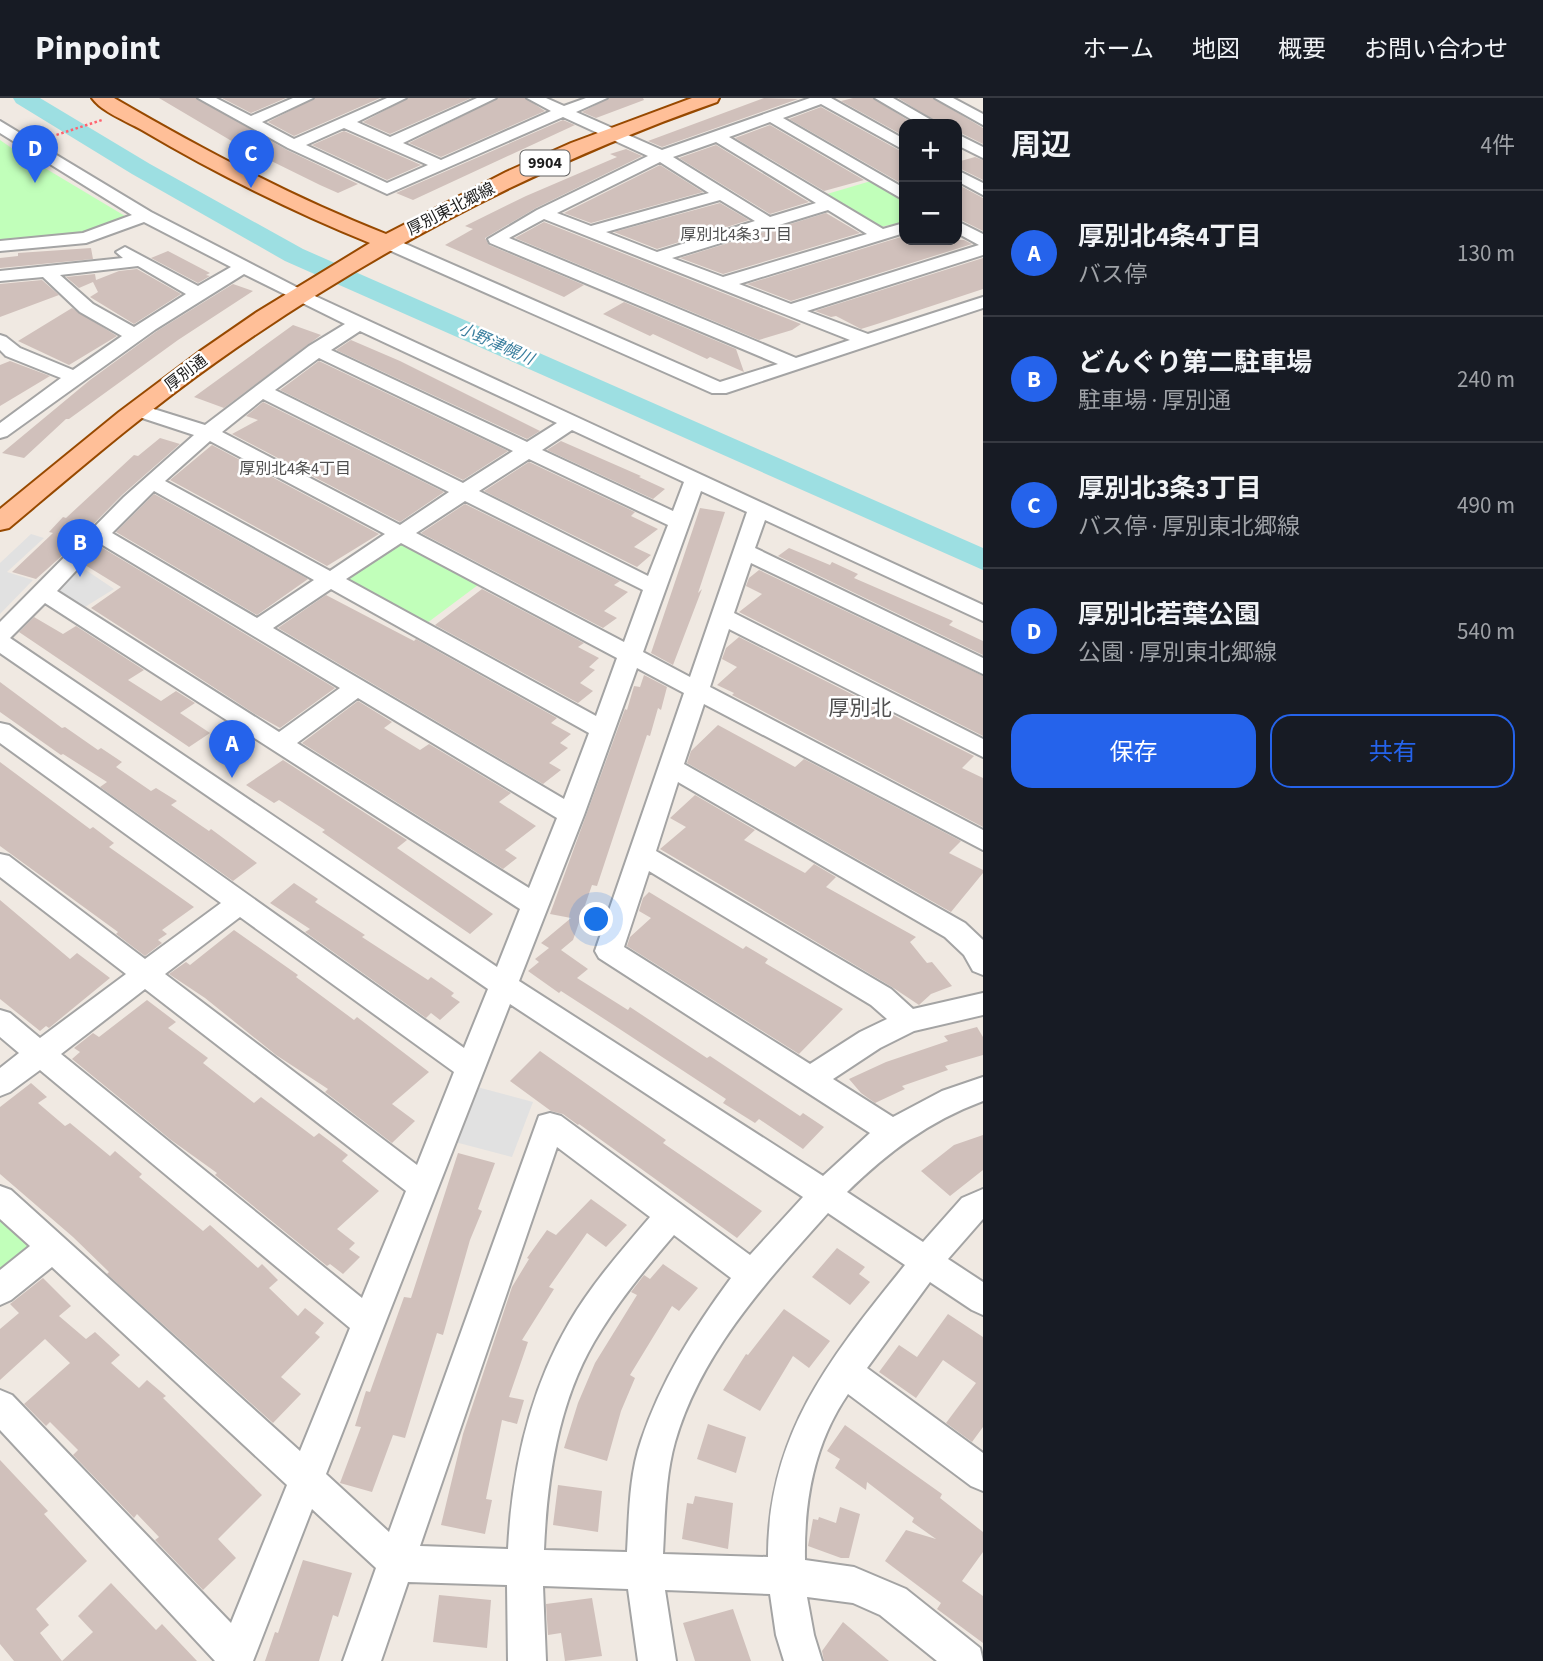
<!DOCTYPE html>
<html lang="ja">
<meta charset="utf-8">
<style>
:root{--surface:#171b24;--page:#20242c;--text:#f1f3f6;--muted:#9ea1a6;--line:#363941;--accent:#2563eb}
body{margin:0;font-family:"Source Sans 3","Noto Sans JP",sans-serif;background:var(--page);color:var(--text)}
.controls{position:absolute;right:21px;top:21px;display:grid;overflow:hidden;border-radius:14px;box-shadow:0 4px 10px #0003}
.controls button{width:63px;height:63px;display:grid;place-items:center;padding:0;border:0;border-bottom:2px solid var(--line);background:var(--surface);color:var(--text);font:35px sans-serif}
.you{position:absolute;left:597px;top:822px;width:24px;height:24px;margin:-18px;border:5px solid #fff;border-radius:50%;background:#1a73e8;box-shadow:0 0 0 10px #1a73e833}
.badge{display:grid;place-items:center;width:46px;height:46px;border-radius:50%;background:var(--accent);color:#fff;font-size:23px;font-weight:700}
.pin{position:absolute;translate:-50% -58px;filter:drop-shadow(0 2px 4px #0008)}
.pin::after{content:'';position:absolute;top:37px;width:24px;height:21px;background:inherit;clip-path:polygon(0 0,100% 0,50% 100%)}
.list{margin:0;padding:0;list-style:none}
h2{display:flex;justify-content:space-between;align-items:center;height:91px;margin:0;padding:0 28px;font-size:30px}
h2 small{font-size:23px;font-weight:400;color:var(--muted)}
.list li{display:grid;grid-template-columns:46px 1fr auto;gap:21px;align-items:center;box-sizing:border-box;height:126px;padding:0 28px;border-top:2px solid var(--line)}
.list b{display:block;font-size:26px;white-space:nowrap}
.list p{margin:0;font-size:23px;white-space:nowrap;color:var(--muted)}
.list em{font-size:23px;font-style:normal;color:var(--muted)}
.actions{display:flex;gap:14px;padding:21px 28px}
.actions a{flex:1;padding:16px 0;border:2px solid var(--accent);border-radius:21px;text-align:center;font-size:24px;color:var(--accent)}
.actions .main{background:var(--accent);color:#fff}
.map{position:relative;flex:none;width:983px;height:1563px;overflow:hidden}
header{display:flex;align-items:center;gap:42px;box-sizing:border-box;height:98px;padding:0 35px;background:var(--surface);border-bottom:2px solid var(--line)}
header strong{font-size:33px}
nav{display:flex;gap:38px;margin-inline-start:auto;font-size:24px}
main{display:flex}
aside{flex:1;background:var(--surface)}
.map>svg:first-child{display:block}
</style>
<header>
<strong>Pinpoint</strong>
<nav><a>ホーム</a><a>地図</a><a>概要</a><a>お問い合わせ</a></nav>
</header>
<main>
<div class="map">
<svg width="983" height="1563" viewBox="0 0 983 1563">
<rect width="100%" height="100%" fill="#f0e9e2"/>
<!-- park -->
<path fill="#c1ffba" d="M0 42 13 51 125 118 81 136 0 144Z
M871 83 904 102V124L880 129 827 96Z
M400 436 486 481 419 531 330 482Z
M0 1119 32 1148 0 1174Z"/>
<!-- parking -->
<path fill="#e1e1e1" d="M31 436 44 440 7 474 33 482 0 516V465Z
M77 466 114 491 80 512 50 493Z
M477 989 533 1004 512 1059 455 1044Z"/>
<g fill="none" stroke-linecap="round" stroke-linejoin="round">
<!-- river -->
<path fill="#9ddfe2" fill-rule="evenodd" d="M13 0H40L150 66 303 151 983 450V472L285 163 132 76 16 5Z"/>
</g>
<!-- building -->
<path fill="#d0c0bb" d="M159 0H196L287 52 358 86 338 95 320 87 235 45Z
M222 0H286L251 15Z
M315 0H380L294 38 268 24Z
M408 0H471L390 36 363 24Z
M498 0H525L545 13 441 59 409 45Z
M609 0H643L644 2 596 20 582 14Z
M764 0 798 1 662 49 648 43Z
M853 0H873L914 26H904V38L841 3Z
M898 0H933L983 30V46L957 33V26H940Z
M821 9 904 55V87L789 21Z
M563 22 575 27 413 102 396 95Z
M770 27 864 82 824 93 735 40Z
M344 33 421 67 387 82 312 47Z
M716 47 802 100 809 104 770 116 679 60Z
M626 51 642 58 536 110 485 140 489 147 584 187 564 199 445 147 473 131 465 128 526 98 617 59 610 56Z
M975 59 983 62V82L957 69V64Z
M660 67 703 94 591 125 564 115Z
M957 86 983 100V133L957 120Z
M720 105 749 122 657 151 614 134Z
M826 115 860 135 723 176 680 160Z
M544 124 801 226 792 232 759 242 515 140Z
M904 138V142H964L972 146 791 203 747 186Z
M91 150 93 161 0 170V160L18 158V155Z
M168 153 210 175 206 177 210 178 198 185 151 160Z
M983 160V191L877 226 861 231 836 218 831 219 815 213Z
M137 171 181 196 134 226 90 199 98 194 93 184 79 190 66 179 95 176 96 182 119 173Z
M42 182 59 197 0 219V186Z
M233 186 253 193 178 242 69 321H66L24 360 2 355 90 282 157 233Z
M624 204 736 251 744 274 710 259 707 261 653 236 650 238 603 216Z
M72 210 117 238 69 267 18 243Z
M293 227 321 237 224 310 194 299Z
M351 242 400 263 540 333 527 341 336 252Z
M10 263 50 278 0 308V267Z
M319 263 508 353 463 382 280 292Z
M263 304 444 394 400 424 232 336 258 322 246 318Z
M160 340 180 346 122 397 65 455 36 481 12 474 53 435 49 434 63 419 66 420 134 357 138 358Z
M561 343 641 378 639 379 665 391 653 401 547 352Z
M212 347 379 436 327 468 170 382Z
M529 364 635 414 631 418 658 431 634 449 651 457 637 469 484 393Z
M154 396 308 481 257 517 116 434Z
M465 406 620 483 614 487 628 494 604 513 617 520 603 530 421 435Z
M700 410 725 414 698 495 702 491 673 567 651 555Z
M101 449 335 590 280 630 255 616 91 510 121 489 85 467Z
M789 450 830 467 832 464 858 476 854 480 953 523 949 527 983 543V557L778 458Z
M759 472 983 578V638L739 514 762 496 746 488 749 480Z
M482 491 584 545 578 549 599 560 589 569 595 572 580 585 593 593 578 605 435 527Z
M326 497 414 543 416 541 557 620 551 625 571 636 560 645 568 650 549 665 561 672 543 686 278 530Z
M34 519 63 536 76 528 144 572 128 582 161 603 176 593 195 605 180 615 210 635 189 649 19 534Z
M739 539 974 658 962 670 983 680V729L732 597 734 595 717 587 737 569 722 561 726 550Z
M644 577 667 589 661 612 658 610 650 638 647 637 597 788 592 787 573 842 561 852 588 871 577 880 628 912 630 909 707 960 710 958 800 1018 803 1015 824 1029 803 1051 759 1021 755 1025 723 1005 726 1001 612 926 561 893 559 895 528 873 539 864 535 861 549 850 541 845 571 820 550 816 625 611 627 612 634 588 640 589Z
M0 584 62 630 65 629 98 652 101 650 122 664 116 669 151 693 156 690 177 703 171 707 209 733 211 731 257 765 233 783 100 689 107 684 63 656 61 657 0 614Z
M358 603 392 624 384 630 420 652 429 646 511 695 499 704 536 728 505 752 517 760 503 771 302 645Z
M718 627 795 669 804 661 961 743 949 755 983 772V775L951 814 687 665 691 653Z
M283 662 407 742 397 750 493 816 470 836 322 734 325 732 279 702 274 705 246 687Z
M0 664 90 731 93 729 114 745 109 749 194 809 162 832 167 836 158 842 162 845 145 858 116 836 118 834 0 748Z
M695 697 755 732 744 742 805 775 814 766 836 779 826 789 916 839 910 844 927 865 932 864 952 888 931 896 919 907 892 889 660 751 686 729 670 720Z
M294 785 318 801 315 804 365 837 362 839 428 882 431 879 454 895 451 898 460 904 440 922 431 915 426 920 305 834 310 831 270 805Z
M649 794 743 851 746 848 768 861 765 865 843 911 799 956 627 848 630 839 651 820 639 813 643 800Z
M0 802 70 861 77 855 110 880 49 930 46 928 40 933 0 901Z
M234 832 298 877 296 879 354 922 357 919 429 974 392 1006 415 1023 392 1045 325 994 328 991 276 957 205 900 169 876 186 864 190 867Z
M147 902 176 924 168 930 208 960 203 965 254 1005 261 999 314 1039 319 1035 348 1057 342 1063 379 1093 337 1131 355 1145 349 1151 360 1159 343 1176 330 1166 327 1168 215 1077 217 1075 171 1042 72 961 80 954 74 950 93 935 99 939Z
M977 929 983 939V957L945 968 948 972 902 988 905 991 875 1005 861 995 849 981 886 964 948 943 944 938Z
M540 953 666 1042 663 1045 762 1113 737 1140 579 1026 578 1027 563 1016 551 1013 510 983Z
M31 985 47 999 38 1005 65 1028 70 1025 110 1058 115 1053 142 1076 139 1079 203 1133 210 1127 258 1170 262 1166 278 1182 269 1190 298 1218 305 1210 324 1225 315 1235 320 1239 281 1279 301 1296 273 1325 107 1176 109 1174 73 1139 0 1076V1009Z
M983 1037V1072L950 1098 921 1073 954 1047Z
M458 1055 495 1065 478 1111 482 1113 470 1142 443 1237 437 1235 405 1340 393 1337 372 1394 340 1385 361 1329 355 1328 366 1293 370 1294 404 1199 411 1200Z
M591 1101 627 1127 606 1149 587 1135 549 1189 554 1191 522 1242 528 1244 509 1299 524 1302 517 1326 502 1322 486 1401 492 1402 485 1436 441 1427 463 1336 512 1189 529 1161 527 1160 547 1132 556 1137Z
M837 1150 865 1169 859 1176 870 1184 850 1207 812 1179Z
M663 1166 698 1190 679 1213 672 1208 630 1277 635 1280 621 1313 607 1363 564 1350 578 1305 595 1265 637 1197 631 1194 644 1177 650 1181Z
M43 1180 71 1208 59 1218 86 1241 95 1234 120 1257 111 1265 139 1290 147 1282 166 1298 163 1300 262 1397 218 1441 236 1460 203 1492 155 1442 159 1439 137 1416 134 1420 73 1357 78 1352 50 1324 46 1328 24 1306 70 1265 45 1241 0 1282V1231L19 1215 10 1206Z
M784 1211 830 1243 809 1270 793 1258 760 1313 723 1292 746 1256 748 1257Z
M948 1216 983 1239V1329L972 1344 946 1325 976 1285 943 1262 916 1300 879 1274 899 1247 917 1259Z
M708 1326 746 1339 736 1375 697 1361Z
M845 1327 942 1396 940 1400 983 1434V1454L962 1483 983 1498V1545L937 1511 941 1505 885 1463 906 1432 936 1441 912 1424 914 1420 867 1384 866 1392 835 1370 840 1361 827 1353Z
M0 1362 48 1413 44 1416 87 1463 36 1511 49 1527 40 1535 62 1563 93 1534 78 1518 111 1485 156 1532 162 1526 197 1563H14L0 1546Z
M558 1387 602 1393 598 1434 553 1427Z
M695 1398 733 1405 728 1451 682 1441 687 1405 693 1406Z
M840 1409 860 1416 849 1460H841L808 1448 813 1421 818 1422 819 1419 836 1425Z
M303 1462 352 1475 338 1519 333 1517 319 1563H265L275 1534 278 1535Z
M439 1497 491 1502 487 1550 433 1544Z
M592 1500 602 1558 565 1563 561 1535 548 1537 546 1506Z
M733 1511 751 1563H695L683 1525Z
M843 1524 889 1563H824L822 1553Z"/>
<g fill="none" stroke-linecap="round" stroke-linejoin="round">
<!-- minor casing -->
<g stroke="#a4a4a4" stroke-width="4">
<path id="minor" d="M198 0H216L251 18 293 0H313L262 24 294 41 387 0H406L357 24 390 39 477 0H496L403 45 441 62 551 13 527 0H546L564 8 586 0H607L576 14 662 52 810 0H831L904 41V52L821 6 783 20 904 90V102L770 24 729 39 883 131 904 125V135L739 186 791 206 979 147 957 135V123L983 136V157L807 213 868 236 983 199V210L726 295H712L380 148 378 144 380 140H392L720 284 778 266 490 145 488 141 537 112 648 58 563 19 387 96 288 50ZM344 30 428 67 387 85 306 47ZM716 44 816 105 770 119 673 59ZM660 64 709 95 591 128 557 115ZM720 102 755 123 657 154 606 134ZM828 112 867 136 723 179 672 160ZM544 121 850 242 796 260 509 140Z
M875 0H893L938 26H919Z
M935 0H953L983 16V27Z
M0 23 151 114 304 193 983 507V523L765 422 755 450 983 560V576L751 465 734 515 983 641V659L729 531 710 589 983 732V752L704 606 684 666 965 825 983 842V877L973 873 964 857 945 839 678 684 656 753 891 891 913 911 983 895V917L914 933 880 950 833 981 893 1019 942 993 983 979V1003C929 1023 888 1054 847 1094L923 1144 962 1100 983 1091V1121L948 1161 983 1184V1217L972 1212 930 1184 867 1270 983 1355V1393L971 1388 848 1296C814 1346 804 1402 805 1462L854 1469 906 1491 980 1550 983 1563H937L880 1517 853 1505 807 1499 814 1537 822 1563H784L776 1537 770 1496 665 1492 676 1563H638L628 1491 543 1488 546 1563H508L507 1487 408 1484 381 1563H343L376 1470 312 1411 253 1563H215L0 1332V1292L12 1297 231 1525 287 1387 52 1169 11 1202 0 1207V1172L30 1148 0 1121V1088L11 1092 300 1353 350 1230 40 972 10 994 0 998V970L19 955 0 939V912L10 915 40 940 126 876 0 779V756L9 758 145 861 221 805 0 645V625L9 627 464 950 488 891 0 555V524L124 399 194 337 130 316 127 312 130 308H144L205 327 309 248 345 226 244 176 156 231 7 338 0 340V325L61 280 6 258 0 252V237L6 239 20 250 73 272 122 238 80 214 43 179 0 183V173L123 160 116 154 125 149 198 188 231 169 144 124 86 145 0 153V143L83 135 132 117 0 35ZM138 168 186 196 134 229 93 206 60 177ZM360 233 557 325 527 344 331 252ZM319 260 513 353 463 385 275 292ZM263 301 449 394 400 427 222 334ZM572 332 684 384 673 413 542 352ZM210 343 385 436 330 473 165 383ZM529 361 668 427 648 478 479 393ZM154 393 314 482 257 520 112 435ZM701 393 747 414 690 579 643 554ZM465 403 643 492 624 544 416 435ZM401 445 617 560 596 618 346 481ZM101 446 340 590 279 634 57 493ZM331 491 589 635 564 701 273 530ZM45 505 520 811 497 869 10 540ZM637 570 684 595 595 853 599 860 870 1035 823 1078 519 883 584 717ZM358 600 557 720 529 790 297 645ZM649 773 871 907 887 921 860 934 810 966 624 849ZM240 819 454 974 417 1067 165 876ZM145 891 406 1093 362 1200 61 956ZM510 906 803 1099 750 1157 561 1018 550 1015 539 1018 389 1434 326 1376ZM557 1049 650 1119C621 1153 591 1187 569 1225 529 1294 512 1372 508 1451L420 1448ZM828 1115 905 1167C831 1259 768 1335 768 1459L663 1456C665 1420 665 1379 675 1344 701 1254 767 1183 828 1115ZM674 1137 731 1180C694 1230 661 1283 641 1343 629 1377 629 1419 627 1454L544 1452C547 1381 558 1306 594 1244 616 1206 645 1171 674 1137Z
M957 36 983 49V60L957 47Z
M957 72 983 85V97L957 83Z"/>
</g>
<!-- major casing -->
<g stroke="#974900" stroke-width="4">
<path id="major" d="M92 0H114C202 51 291 99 386 136L506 74 571 45 692 0H719L717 4C537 67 371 154 216 264 144 315 77 373 9 430L0 432V411L119 314 199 254 257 214 370 145C291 113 215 75 142 32 126 23 102 14 92 0Z"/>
</g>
<!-- path -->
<path stroke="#ff6470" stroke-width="2.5" stroke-dasharray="2.5 2.5" stroke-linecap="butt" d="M47 40 102 22"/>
<!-- minor -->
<use href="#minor" fill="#fff" fill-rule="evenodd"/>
<!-- major -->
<use href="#major" fill="#ffbf98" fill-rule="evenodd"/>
</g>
<g text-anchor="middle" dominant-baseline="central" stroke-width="5" stroke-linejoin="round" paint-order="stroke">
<!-- shield labels -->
<rect fill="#fff" stroke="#616161" stroke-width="2" x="520.5" y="52.5" width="49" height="25" rx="5"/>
<g font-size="16" font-weight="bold" fill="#1d1d1d">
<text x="545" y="65">9904</text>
</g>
<!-- far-street labels -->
<g font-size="16" fill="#1d1d1d" stroke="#fff">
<text transform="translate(451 111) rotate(-27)">厚別東北郷線</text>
<text transform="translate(186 275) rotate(-37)">厚別通</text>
</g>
<!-- far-neighbourhood labels -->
<g font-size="16" fill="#505050" stroke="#fff">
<text x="736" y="137">厚別北4条3丁目</text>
<text x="295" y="371">厚別北4条4丁目</text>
</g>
<!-- far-water labels -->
<g font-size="16" font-style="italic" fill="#397e9e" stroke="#fff">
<text transform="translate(496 246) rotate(24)">小野津幌川</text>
</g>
<!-- quarter labels -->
<g font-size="21" fill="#505050" stroke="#fff">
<text x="860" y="610">厚別北</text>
</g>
</g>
</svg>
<div class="controls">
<button>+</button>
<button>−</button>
</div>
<div class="you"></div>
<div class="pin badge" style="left:232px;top:680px">A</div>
<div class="pin badge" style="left:80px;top:479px">B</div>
<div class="pin badge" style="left:251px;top:90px">C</div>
<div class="pin badge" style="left:35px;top:85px">D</div>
</div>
<aside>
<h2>周辺<small>4件</small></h2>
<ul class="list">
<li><span class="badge">A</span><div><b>厚別北4条4丁目</b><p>バス停</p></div><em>130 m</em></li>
<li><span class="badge">B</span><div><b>どんぐり第二駐車場</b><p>駐車場 · 厚別通</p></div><em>240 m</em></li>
<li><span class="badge">C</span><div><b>厚別北3条3丁目</b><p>バス停 · 厚別東北郷線</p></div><em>490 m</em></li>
<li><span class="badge">D</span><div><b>厚別北若葉公園</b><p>公園 · 厚別東北郷線</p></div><em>540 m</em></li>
</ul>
<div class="actions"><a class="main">保存</a><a>共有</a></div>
</aside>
</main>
